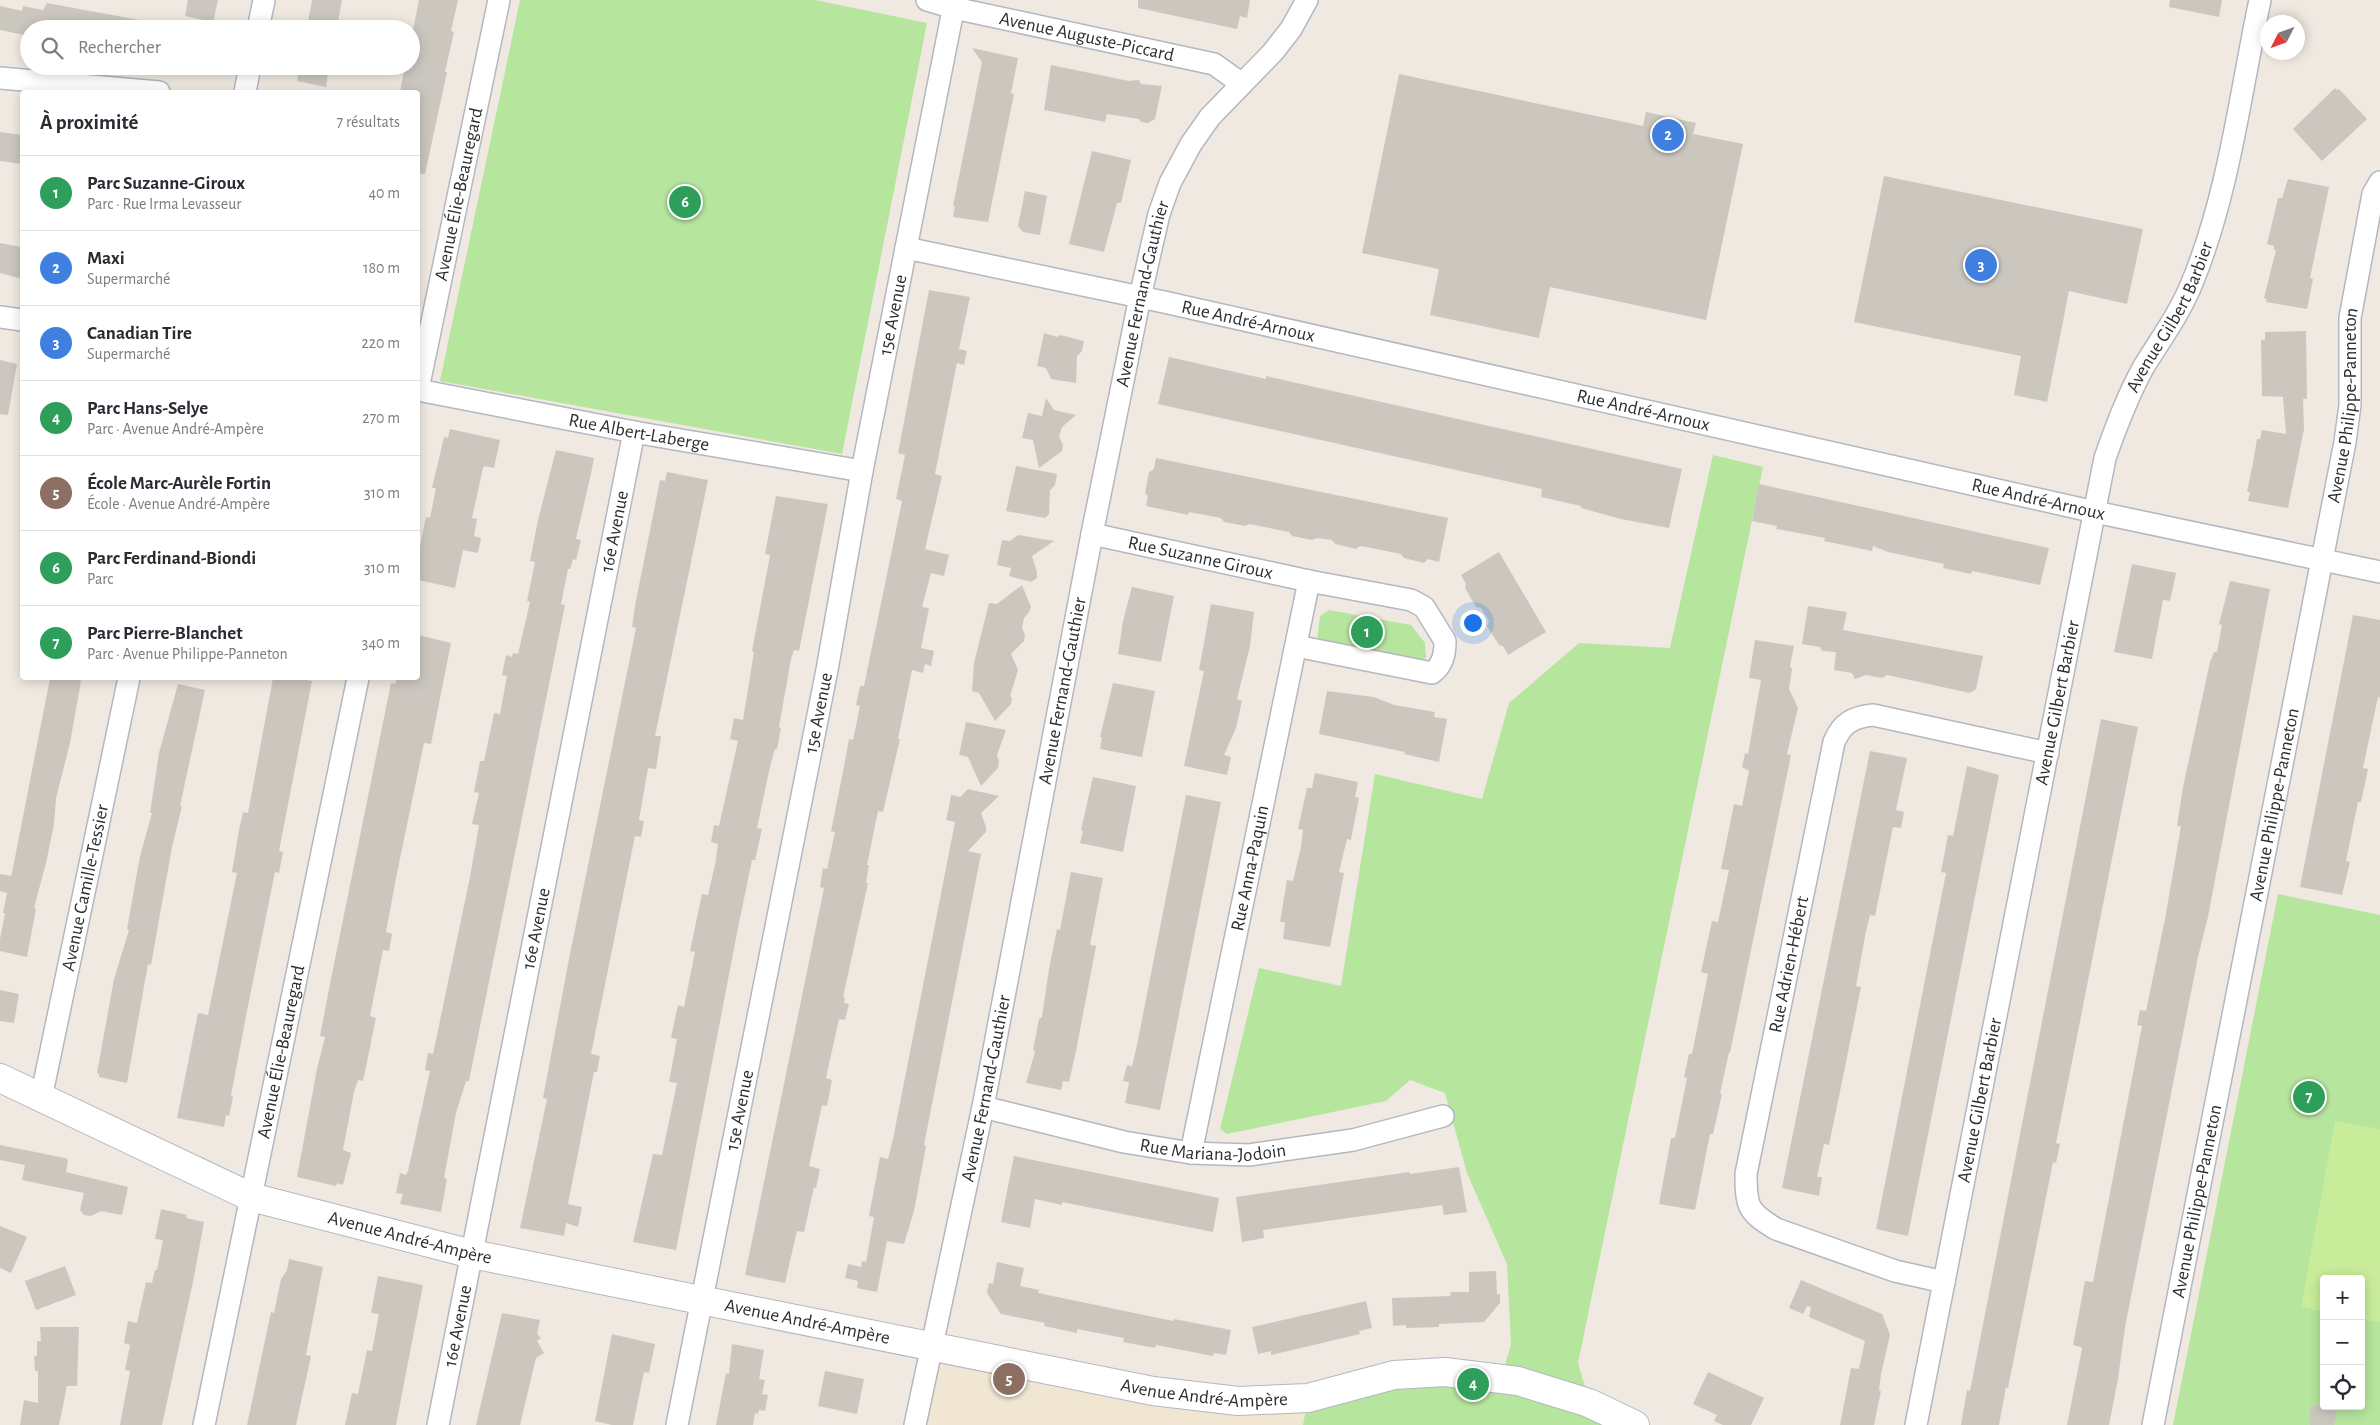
<!DOCTYPE html>
<html lang="fr">
<meta charset="utf-8">
<style>
:root{--surface:#fff;--page:#f7f7f7;--text:#2b2b33;--muted:#7c7c81;--line:#e1e1e2;--accent:#4264fb}
body{margin:0;font-family:"Alegreya Sans",sans-serif;background:var(--page);color:var(--text)}
.controls{position:absolute;right:15px;bottom:15px;display:grid;overflow:hidden;border-radius:5px;box-shadow:0 2px 12px #0003}
.controls button{width:45px;height:45px;display:grid;place-items:center;padding:0;border:0;border-bottom:1px solid var(--line);background:var(--surface);color:var(--text);font:25px sans-serif}
.compass{position:absolute;left:2260px;top:15px;width:45px;height:45px;border-radius:50%;background:var(--surface);box-shadow:0 2px 12px #0003;rotate:228deg}
.you{position:absolute;left:1472px;top:622px;width:18px;height:18px;margin:-12px;border:4px solid #fff;border-radius:50%;background:#1a73e8;box-shadow:0 0 0 8px #1a73e833}
.badge{display:grid;place-items:center;width:32px;height:32px;border-radius:50%;background:var(--accent);color:#fff;font-size:16px;font-weight:700}
.pin{position:absolute;translate:-50% -50%;border:2px solid #fff;box-shadow:0 1px 5px #0006}
.list{margin:0;padding:0;list-style:none}
h2{display:flex;justify-content:space-between;align-items:center;height:65px;margin:0;padding:0 20px;font-size:21px}
h2 small{font-size:16px;font-weight:400;color:var(--muted)}
.list li{display:grid;grid-template-columns:32px 1fr auto;gap:15px;align-items:center;box-sizing:border-box;height:75px;padding:0 20px;border-top:1px solid var(--line)}
.list b{display:block;font-size:19px;white-space:nowrap}
.list p{margin:0;font-size:16px;white-space:nowrap;color:var(--muted)}
.list em{font-size:16px;font-style:normal;color:var(--muted)}
.icon{flex:none;width:28px;height:28px;fill:none;stroke:currentColor;stroke-width:2;stroke-linecap:round;stroke-linejoin:round}
.map{position:relative;flex:none;width:2380px;height:1425px;overflow:hidden}
.search{position:absolute;background:var(--surface);box-shadow:0 2px 12px #0003;left:20px;top:20px;width:400px;height:55px;display:flex;align-items:center;gap:12px;box-sizing:border-box;padding:0 18px;border-radius:28px;color:var(--muted);font-size:19px}
.panel{position:absolute;background:var(--surface);box-shadow:0 2px 12px #0003;left:20px;top:90px;width:400px;height:590px;border-radius:5px}
.map>svg:first-child{display:block}
</style>
<div class="map">
<svg width="2380" height="1425" viewBox="0 0 2380 1425">
<rect width="100%" height="100%" fill="#efe9e1"/>
<!-- education -->
<path fill="#f0e6d1" d="M931 1345 1153 1391 1308 1398 1303 1425H915Z"/>
<!-- green -->
<path fill="#b6e59e" fill-rule="evenodd" d="M520 0H815L927 23 842 454 440 381Z
M1713 455 1763 467 1578 1363 1590 1403 1635 1425H1303L1308 1398 1394 1375 1501 1379 1511 1344 1507 1264 1467 1173 1445 1093 1410 1080 1386 1101 1227 1134 1220 1129 1259 968 1341 986 1375 774 1482 799 1509 703 1579 643 1670 648Z
M1329 610 1411 625 1425 643 1426 657 1419 663 1317 640 1320 616Z
M2278 894 2380 915V1425H2173ZM2324 1279H2361V1406H2324Z"/>
<!-- pitch -->
<path fill="#c9ec9a" d="M2335 1121 2380 1129V1322L2361 1319V1279H2324V1312L2301 1307Z"/>
<!-- building -->
<path fill="#cbc7bf" d="M188 0H218L213 22 185 16Z
M312 0H342L337 28 308 22Z
M419 0H458L451 31 454 32 445 72H447L425 174H418V92H400L405 66H411V40Z
M1138 0H1250L1247 18 1240 16 1237 29 1138 8Z
M2170 0H2222L2219 17 2169 7Z
M47 3 150 22 149 29H29V36L0 30V6L22 11 23 6 43 10Z
M972 48 1018 58 1011 93 1014 94 988 222 953 217 955 206H953L982 62Z
M1051 65 1129 81 1139 80 1141 84 1162 86 1155 119 1148 123 1141 122 1139 119 1107 114 1105 122 1044 110Z
M300 66H329L326 87 297 81Z
M1399 74 1643 126 1646 112 1696 123 1693 134 1743 144 1706 320 1550 287 1539 338 1430 315 1439 269 1362 253Z
M2335 88 2337 90 2339 89 2367 119 2322 161 2293 129Z
M0 132 22 135V164L0 161Z
M1092 151 1131 160 1121 203H1117L1104 252 1069 244Z
M1884 176 2143 229 2127 304 2069 291 2047 402 2014 395 2021 356 1854 322Z
M2288 179 2329 187 2310 278 2313 279 2307 309 2266 302 2267 299 2264 298 2276 250H2274V246L2267 244 2278 198H2282Z
M1025 191 1047 196 1040 235 1023 232 1018 226Z
M0 243 22 247V279L0 273Z
M929 290 970 297 959 349 967 351 964 365 957 363 935 474 942 476 925 549 949 555 944 576 931 573 922 607 929 608 921 648 934 651 931 666 925 664 923 673 912 670 898 739H900L883 812 878 811 867 865H869L866 883H868L843 997 845 998 844 1003 849 1004 845 1020 839 1019 826 1078 832 1080 827 1106 822 1105 809 1166 820 1169 816 1188 814 1187 804 1232 797 1231 785 1283 745 1275 824 888 820 887 823 868 827 869 835 832 831 831 843 772 849 739 853 740 860 706 856 705 860 686H864L902 501 896 499 905 455 898 453Z
M2306 331 2307 399H2303L2304 429 2288 508 2248 501 2250 492H2247L2253 463 2257 439H2260L2262 430 2286 434 2283 397 2262 396 2261 340H2265V332Z
M1044 333 1057 337 1060 335 1084 341 1082 351 1077 356 1076 383 1051 379 1046 368 1037 366Z
M1169 357 1266 379V376L1682 469 1669 528 1621 519 1581 508V506L1541 497 1542 489 1158 404Z
M0 360 17 364 8 415 0 414Z
M1046 398 1054 410 1076 415 1062 427 1059 437 1063 445 1062 451 1039 468 1033 440 1022 438 1028 413 1042 416Z
M450 429 500 440 494 468 484 466 483 468 472 518 477 519 474 536 481 538 478 553 463 550 455 588 418 580V556L426 517 430 518 436 488H432L444 437 448 438Z
M556 450 594 458 592 469 576 539 581 540 576 560 573 559 570 569H568L561 604 565 605 469 1081H466L456 1113 444 1178 447 1179 441 1212 400 1204 403 1194 396 1193 400 1173 406 1175 408 1171 430 1071 425 1070 428 1053 433 1054 470 877 479 825 472 824 479 793 474 792 480 761H484L494 713 500 714 507 676 502 675 506 655 512 657 513 653 518 654 530 602 527 601 535 562 530 561 538 520Z
M1156 458 1448 518 1439 562 1428 559 1424 563 1404 558 1401 554 1371 548 1360 546 1356 549 1335 544 1332 540 1317 538 1312 540 1292 536 1289 532 1249 524 1245 526 1224 522 1221 518 1189 512 1188 515 1146 506 1148 496 1145 493 1149 472 1154 469Z
M1016 466 1057 474 1055 485 1050 490 1049 514 1045 518 1006 511Z
M667 472 708 480 655 736H661L656 769 648 768 639 820 644 821 641 837 635 836 591 1054 600 1056 597 1072H594L568 1204 582 1207 578 1227 566 1223 564 1236 520 1228 547 1099 543 1098 568 964 636 628 632 627 635 606 660 480 665 481Z
M1759 484 2049 548 2040 585 1972 571 1971 574 1943 568 1944 564 1888 552 1873 546 1872 551 1824 541 1825 538 1776 529 1777 526 1752 521Z
M776 496 828 504 799 651 794 650 791 659 779 727 781 728 777 749H775L770 767 757 828 762 829 755 860H752L738 928 676 1250 633 1242 653 1154 662 1155 677 1083 669 1082 677 1039 671 1038 678 1005 684 1007 695 952 690 951 702 894 708 895 715 865 718 844 711 842 714 825 719 826 738 741 730 739 734 718 743 720 754 652 752 651 770 555 765 554Z
M1018 535 1054 541 1032 556 1037 572V578L1031 582 1009 576 1011 568 997 565 1002 540 1010 541Z
M1499 552 1546 632 1508 655 1503 646 1499 645 1487 626 1489 621 1481 608 1476 607 1465 588 1466 584 1461 575Z
M2132 564 2176 573 2170 601 2163 600 2152 659 2114 652Z
M2230 581 2270 589 2208 917 2198 957 2125 1327 2118 1379 2109 1425H2067L2082 1349 2081 1347 2073 1345 2085 1281 2093 1282 2142 1026 2137 1025 2140 1010 2146 1011 2165 919 2181 826H2177L2183 787 2210 662 2214 652H2217L2222 625 2219 624Z
M1022 585 1031 607 1029 612 1024 618 1022 628 1025 635 1024 641 1011 654 1018 670 1010 696 1012 698 1011 704 995 721 979 693 972 691 974 663 989 603 997 604Z
M1132 587 1174 596 1161 662 1118 654 1123 621Z
M1211 604 1254 612 1250 646 1237 699 1242 701 1236 728 1224 755 1231 757 1227 775 1184 766 1204 671 1199 670Z
M1808 606 1847 612 1843 630 1983 656 1976 689 1970 693 1887 675 1882 678 1866 675 1855 679 1852 673 1834 670 1836 652 1822 651 1820 647 1802 644Z
M2353 615 2380 620V698L2378 697 2363 768 2368 769 2361 802H2358L2346 861 2350 862 2342 895 2300 887Z
M418 635 451 643 431 744 424 743 396 878 386 932 392 934 389 951 383 950 370 1016 376 1018 363 1081 358 1080 354 1092 343 1150 351 1153 343 1185 337 1183 336 1186 297 1177 317 1069 325 1037 320 1036 332 974 391 683 395 684 397 678H418Z
M1755 640 1794 646 1790 666 1792 669 1789 689 1798 708 1787 754 1791 755 1730 1053 1729 1052 1720 1094H1722L1713 1134H1710L1695 1210 1659 1204 1671 1138H1675L1687 1078 1684 1077 1689 1054H1692L1708 974 1701 972 1712 921 1718 922 1729 870 1721 869 1734 804 1742 806 1749 771 1742 767 1745 753 1748 754 1761 680 1749 678Z
M50 678H81L80 687 70 743 56 798 54 824 46 863 34 908 36 909 27 957 0 951V939L5 913H3L7 893 0 891V874L11 876 12 873Z
M273 678H293L312 681 279 851 283 852 279 873 275 872 246 1016 231 1096 233 1097 229 1116 226 1115 224 1127 177 1118 198 1013 208 1015 237 873 232 872 239 830 243 812 248 813Z
M1113 683 1155 691 1142 757 1100 749 1102 737H1100Z
M178 684 205 690 180 806H182L172 847 151 965 148 964 127 1083 99 1077V1074L97 1073 114 979 129 930 127 929 140 856 152 813H150L159 753Z
M1327 691 1374 697 1394 705 1435 712 1434 717 1447 719 1439 762 1404 754 1405 752 1319 734Z
M2101 719 2138 727 2056 1143 2060 1144 2056 1163 2053 1162 2008 1388 2006 1387 1999 1425H1961L1967 1390 1970 1391Z
M966 722 1006 730 997 755 999 762 998 768 981 786 968 757 959 755Z
M1870 751 1907 758 1896 810 1904 812 1901 828 1893 827 1875 916 1870 915 1866 931 1856 986 1861 987 1842 1082 1829 1145 1824 1144 1817 1177H1822L1819 1196 1782 1188Z
M1967 766 1999 775 1908 1236 1876 1229 1946 873 1941 872 1948 835 1953 836Z
M1315 773 1358 782 1355 797 1359 798 1351 840 1347 839 1339 872 1344 873 1330 947 1283 939 1285 922H1280L1287 880 1293 881 1301 847 1303 830 1298 829 1307 788H1312Z
M1093 777 1136 786 1123 852 1080 843 1083 831 1081 830Z
M968 789 999 796 981 813 986 827V832L968 851 981 854 924 1145 926 1146 914 1211 904 1244 887 1241 877 1292 857 1288 858 1281 845 1278 848 1264 861 1267 862 1261 866 1262 874 1217 869 1216 880 1157 888 1159 893 1139 955 822 946 820 949 807 951 795 960 797Z
M1186 795 1221 802 1160 1110 1125 1103 1129 1082 1123 1081 1127 1065 1132 1066 1137 1045Z
M1071 872 1103 878 1090 945 1096 946 1076 1051 1069 1082 1063 1081 1061 1090 1026 1083 1035 1052 1033 1050 1039 1019 1042 1017 1049 969 1057 929 1060 930Z
M0 990 19 994 14 1023 0 1021Z
M0 1145 65 1158 68 1160 66 1172 128 1187 122 1215 101 1211 91 1216 84 1215 80 1210 84 1193 22 1180 25 1165 0 1160Z
M1014 1156 1219 1198 1213 1232 1062 1202V1205L1035 1199 1030 1228 1001 1222Z
M1459 1167 1467 1212 1444 1215 1442 1205 1263 1230 1264 1238 1242 1242 1236 1197 1409 1172 1410 1174Z
M161 1209 187 1215 186 1218 204 1222 194 1277 162 1425H120L130 1371 125 1370 130 1345 124 1343 128 1321 137 1323 146 1282 152 1283 155 1270H157L163 1240 155 1239Z
M0 1226 27 1237 11 1273 0 1268Z
M289 1259 323 1267 306 1355 311 1356 296 1425H247L271 1312 274 1313 281 1279 287 1270Z
M997 1262 1024 1268 1020 1286 1039 1290 1038 1293 1173 1321 1174 1319 1231 1330 1226 1355 1214 1353 1213 1356 1156 1345 1155 1348 1123 1342 1124 1338 1077 1329V1333L1044 1326 1045 1323 1001 1314 987 1293 989 1283 993 1284Z
M65 1266 76 1295 36 1310 25 1281Z
M1496 1271 1497 1294H1500V1303L1484 1322 1439 1324V1327L1406 1328V1325L1393 1326 1392 1298 1450 1296 1451 1292H1469V1272Z
M378 1276 423 1285 396 1425H345L352 1393 358 1394 367 1350 372 1351 379 1314 371 1313Z
M1801 1280 1882 1314 1890 1335 1881 1374 1879 1391H1881L1874 1425H1840L1851 1368 1859 1369 1865 1341 1809 1317 1811 1307 1807 1306 1803 1314 1789 1308Z
M1366 1301 1372 1328 1359 1331 1360 1334 1271 1355V1351L1258 1354 1252 1327Z
M502 1313 540 1320 537 1334 541 1338 537 1341 544 1353 536 1358 520 1425H476Z
M40 1327H79L77 1386H67L59 1425H20L24 1400 38 1403V1371H35L34 1356H37V1341H41Z
M612 1334 655 1344 649 1373 644 1372 633 1425H612L595 1421Z
M732 1344 764 1350 759 1379 765 1380 762 1394 768 1395 765 1411 759 1410 758 1414 755 1413 753 1425H716L726 1373 729 1374Z
M825 1371 864 1379 857 1414 818 1406Z
M1708 1372 1764 1398 1751 1425H1723L1714 1421 1717 1415 1693 1404Z
M2311 1406H2338L2334 1425H2310L2311 1422H2308Z"/>
<g fill="none" stroke-linecap="round" stroke-linejoin="round">
<!-- minor casing -->
<g stroke="#b4b7c1" stroke-width="24">
<g id="minor">
<path id="s1" d="M927 0 954 8 1214 64 1242 84"/>
<path d="M258 29 264 0"/>
<path d="M0 78 159 92"/>
<path d="M245 92 250 66"/>
<path id="s2" d="M906 248 1164 302 2095 512 2380 572"/>
<path d="M0 317 22 320"/>
<path id="s3" d="M418 389 499 0"/>
<path id="s4" d="M418 390 634 432 862 471"/>
<path id="s5" d="M1092 534 1309 581 1411 600 1424 607 1445 641C1445 654 1443 665 1432 673L1296 646"/>
<path id="s6" d="M41 1098 129 678"/>
<path id="s7" d="M983 1107 1124 1142 1191 1153 1249 1155 1353 1140 1443 1116"/>
<path id="s8" d="M1191 1153 1309 581"/>
<path id="s9" d="M1944 1282 1895 1271 1776 1229C1748 1212 1746 1207 1746 1174L1834 742C1842 723 1853 717 1873 715L2048 753"/>
<path id="s10" d="M204 1425 358 678"/>
<path id="s11" d="M438 1425 634 432"/>
<path id="s12" d="M677 1425 827 670 862 471 955 0"/>
<path id="s13" d="M915 1425 983 1107 1092 534 1140 297 1159 214 1170 183 1191 144 1210 117 1273 52 1291 29 1307 0"/>
<path id="s14" d="M1916 1425 2105 458C2116 427 2127 397 2143 368 2160 340 2180 313 2192 283 2229 193 2240 95 2260 0"/>
<path id="s15" d="M2153 1425 2345 442 2350 405V318L2373 194 2380 182"/>
</g>
</g>
<!-- tertiary casing -->
<g stroke="#b4b7c1" stroke-width="30">
<g id="tertiary">
<path id="s16" d="M0 1078 251 1197 472 1254 1153 1391 1238 1401 1308 1398 1394 1375 1445 1372 1518 1381 1589 1403 1635 1425"/>
</g>
</g>
<!-- minor -->
<use href="#minor" stroke="#fff" stroke-width="21"/>
<!-- tertiary -->
<use href="#tertiary" stroke="#fff" stroke-width="28"/>
</g>
<g text-anchor="middle" dominant-baseline="central" stroke-width="4" stroke-linejoin="round" paint-order="stroke">
<!-- street labels -->
<g font-size="19" fill="#2e2e2e" stroke="#fff">
<text stroke="none"><textPath href="#s1" startOffset="164">Avenue Auguste-Piccard</textPath></text>
<text stroke="none"><textPath href="#s3" startOffset="199">Avenue Élie-Beauregard</textPath></text>
<text stroke="none"><textPath href="#s13" startOffset="1154">Avenue Fernand-Gauthier</textPath></text>
<text stroke="none"><textPath href="#s12" startOffset="1131">15e Avenue</textPath></text>
<text stroke="none"><textPath href="#s14" startOffset="1141">Avenue Gilbert Barbier</textPath></text>
<text stroke="none"><textPath href="#s2" startOffset="350">Rue André-Arnoux</textPath></text>
<text stroke="none"><textPath href="#s15" startOffset="1038">Avenue Philippe-Panneton</textPath></text>
<text stroke="none"><textPath href="#s2" startOffset="755">Rue André-Arnoux</textPath></text>
<text stroke="none"><textPath href="#s4" startOffset="225">Rue Albert-Laberge</textPath></text>
<text stroke="none"><textPath href="#s2" startOffset="1160">Rue André-Arnoux</textPath></text>
<text stroke="none"><textPath href="#s11" startOffset="911">16e Avenue</textPath></text>
<text stroke="none"><textPath href="#s5" startOffset="111">Rue Suzanne Giroux</textPath></text>
<text stroke="none"><textPath href="#s13" startOffset="749">Avenue Fernand-Gauthier</textPath></text>
<text stroke="none"><textPath href="#s14" startOffset="736">Avenue Gilbert Barbier</textPath></text>
<text stroke="none"><textPath href="#s12" startOffset="726">15e Avenue</textPath></text>
<text stroke="none"><textPath href="#s15" startOffset="632">Avenue Philippe-Panneton</textPath></text>
<text stroke="none"><textPath href="#s8" startOffset="291">Rue Anna-Paquin</textPath></text>
<text stroke="none"><textPath href="#s6" startOffset="215">Avenue Camille-Tessier</textPath></text>
<text stroke="none"><textPath href="#s11" startOffset="506">16e Avenue</textPath></text>
<text stroke="none"><textPath href="#s9" startOffset="458">Rue Adrien-Hébert</textPath></text>
<text stroke="none"><textPath href="#s10" startOffset="381">Avenue Élie-Beauregard</textPath></text>
<text stroke="none"><textPath href="#s13" startOffset="344">Avenue Fernand-Gauthier</textPath></text>
<text stroke="none"><textPath href="#s14" startOffset="331">Avenue Gilbert Barbier</textPath></text>
<text stroke="none"><textPath href="#s12" startOffset="321">15e Avenue</textPath></text>
<text stroke="none"><textPath href="#s7" startOffset="235">Rue Mariana-Jodoin</textPath></text>
<text stroke="none"><textPath href="#s15" startOffset="228">Avenue Philippe-Panneton</textPath></text>
<text stroke="none"><textPath href="#s16" startOffset="442">Avenue André-Ampère</textPath></text>
<text stroke="none"><textPath href="#s16" startOffset="848">Avenue André-Ampère</textPath></text>
<text stroke="none"><textPath href="#s11" startOffset="101">16e Avenue</textPath></text>
<text stroke="none"><textPath href="#s16" startOffset="1252">Avenue André-Ampère</textPath></text>
</g>
</g>
</svg>
<div class="controls">
<button>+</button>
<button>−</button>
<button><svg class="icon" aria-label="locate" viewBox="0 0 24 24"><circle cx="12" cy="12" r="6"/><path d="M12 2v4M12 18v4M2 12h4M18 12h4"/></svg></button>
</div>
<svg class="compass" viewBox="-18 -18 36 36"><path d="M0-13l5 13h-10z" fill="#e53935"/><path d="M0 13l5-13h-10z" fill="#7c7c81"/></svg>
<div class="you"></div>
<div class="pin badge" style="left:1367px;top:632px;background:#2e9e5b">1</div>
<div class="pin badge" style="left:1668px;top:135px;background:#3f7fe0">2</div>
<div class="pin badge" style="left:1981px;top:265px;background:#3f7fe0">3</div>
<div class="pin badge" style="left:1473px;top:1384px;background:#2e9e5b">4</div>
<div class="pin badge" style="left:1009px;top:1379px;background:#8d6e63">5</div>
<div class="pin badge" style="left:685px;top:202px;background:#2e9e5b">6</div>
<div class="pin badge" style="left:2309px;top:1097px;background:#2e9e5b">7</div>
<div class="search"><svg class="icon" aria-label="search" viewBox="0 0 24 24"><circle cx="10" cy="10" r="6"/><path d="M15 15l6 6"/></svg>Rechercher</div>
<section class="panel">
<h2>À proximité<small>7 résultats</small></h2>
<ul class="list">
<li><span class="badge" style="background:#2e9e5b">1</span><div><b>Parc Suzanne-Giroux</b><p>Parc · Rue Irma Levasseur</p></div><em>40 m</em></li>
<li><span class="badge" style="background:#3f7fe0">2</span><div><b>Maxi</b><p>Supermarché</p></div><em>180 m</em></li>
<li><span class="badge" style="background:#3f7fe0">3</span><div><b>Canadian Tire</b><p>Supermarché</p></div><em>220 m</em></li>
<li><span class="badge" style="background:#2e9e5b">4</span><div><b>Parc Hans-Selye</b><p>Parc · Avenue André-Ampère</p></div><em>270 m</em></li>
<li><span class="badge" style="background:#8d6e63">5</span><div><b>École Marc-Aurèle Fortin</b><p>École · Avenue André-Ampère</p></div><em>310 m</em></li>
<li><span class="badge" style="background:#2e9e5b">6</span><div><b>Parc Ferdinand-Biondi</b><p>Parc</p></div><em>310 m</em></li>
<li><span class="badge" style="background:#2e9e5b">7</span><div><b>Parc Pierre-Blanchet</b><p>Parc · Avenue Philippe-Panneton</p></div><em>340 m</em></li>
</ul>
</section>
</div>
